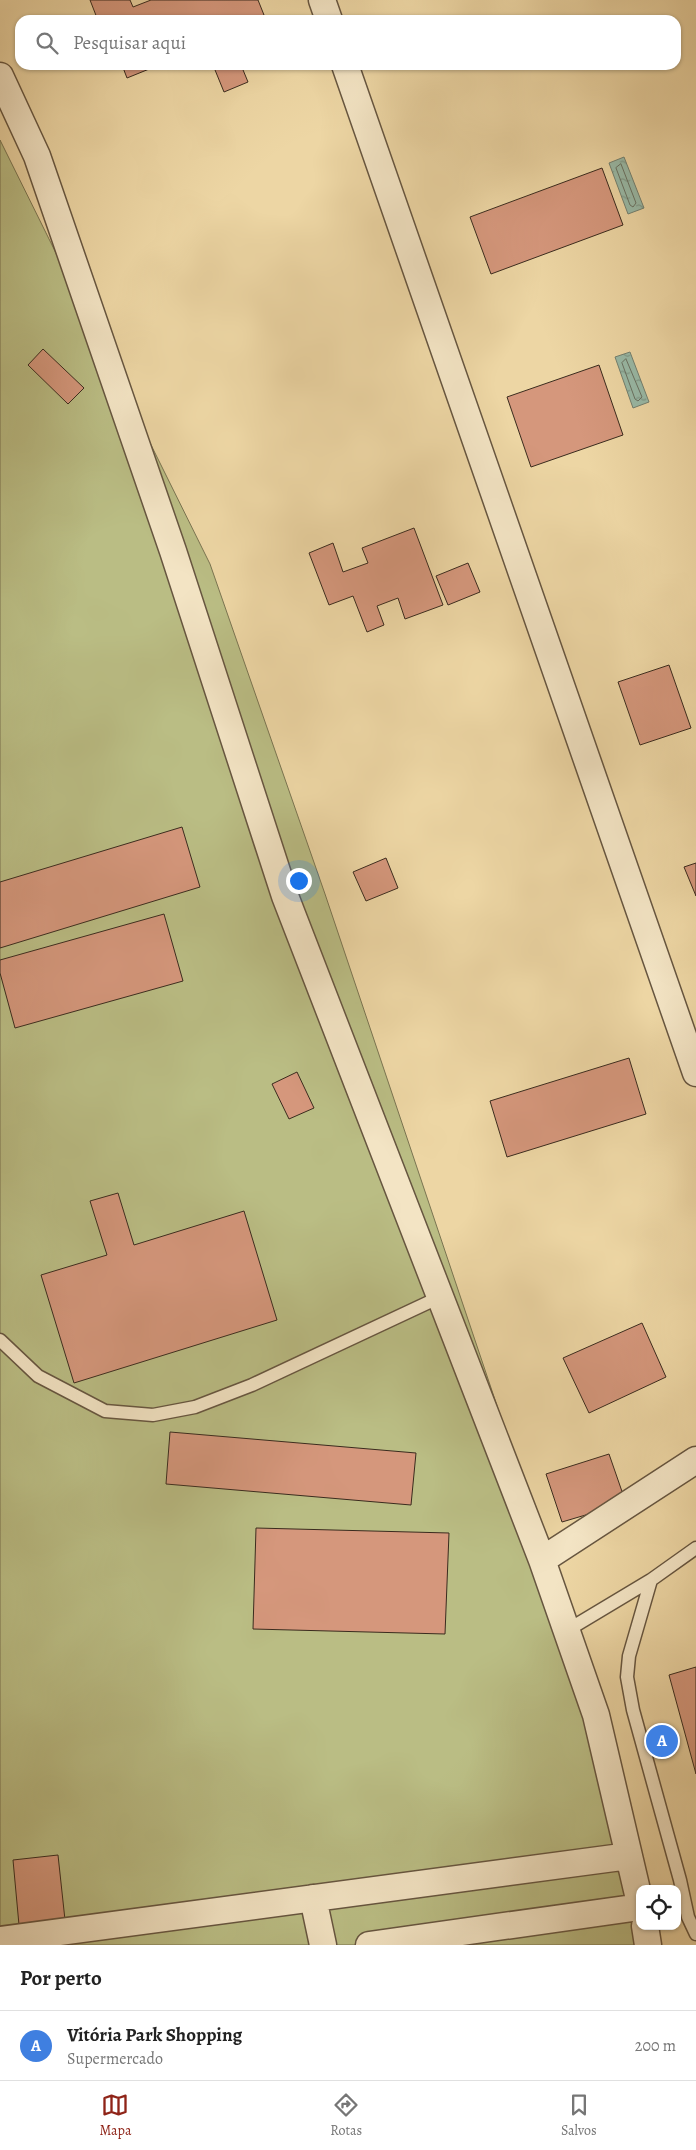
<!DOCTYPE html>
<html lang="pt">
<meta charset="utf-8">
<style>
:root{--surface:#fff;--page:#f6f6f6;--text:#222;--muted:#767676;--line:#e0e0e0;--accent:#8f2418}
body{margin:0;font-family:Alegreya,serif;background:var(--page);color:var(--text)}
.controls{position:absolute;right:15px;bottom:15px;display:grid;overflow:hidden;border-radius:10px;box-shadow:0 1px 4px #0004}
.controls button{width:45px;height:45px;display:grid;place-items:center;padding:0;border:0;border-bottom:1px solid var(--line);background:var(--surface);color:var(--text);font:25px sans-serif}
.you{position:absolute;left:298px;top:880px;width:18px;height:18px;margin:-12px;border:4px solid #fff;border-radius:50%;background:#1a73e8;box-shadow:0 0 0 8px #1a73e833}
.badge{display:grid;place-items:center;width:32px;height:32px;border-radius:50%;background:var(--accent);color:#fff;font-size:16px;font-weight:700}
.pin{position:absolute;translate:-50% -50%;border:2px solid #fff;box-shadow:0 1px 5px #0006}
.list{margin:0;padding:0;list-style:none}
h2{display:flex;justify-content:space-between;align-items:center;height:65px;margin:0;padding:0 20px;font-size:21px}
h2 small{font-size:16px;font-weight:400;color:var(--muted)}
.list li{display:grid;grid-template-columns:32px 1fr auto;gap:15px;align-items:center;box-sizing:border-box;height:70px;padding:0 20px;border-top:1px solid var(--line)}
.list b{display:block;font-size:19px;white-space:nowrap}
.list p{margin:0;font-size:16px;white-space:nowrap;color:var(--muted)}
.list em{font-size:16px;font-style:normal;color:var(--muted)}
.icon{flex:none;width:28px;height:28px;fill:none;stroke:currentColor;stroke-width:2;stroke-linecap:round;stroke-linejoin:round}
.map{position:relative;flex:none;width:696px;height:1945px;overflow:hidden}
.search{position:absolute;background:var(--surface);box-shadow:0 1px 4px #0004;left:15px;right:15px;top:15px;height:55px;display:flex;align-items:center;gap:12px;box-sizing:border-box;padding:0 18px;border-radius:15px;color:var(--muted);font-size:19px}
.sheet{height:135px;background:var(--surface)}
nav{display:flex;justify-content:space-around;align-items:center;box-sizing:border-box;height:70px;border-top:1px solid var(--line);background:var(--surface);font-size:14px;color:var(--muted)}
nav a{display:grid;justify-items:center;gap:2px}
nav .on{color:var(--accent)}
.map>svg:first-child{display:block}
</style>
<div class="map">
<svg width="696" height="1945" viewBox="0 0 696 1945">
<defs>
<pattern id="water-ripples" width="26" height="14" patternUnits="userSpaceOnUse" patternTransform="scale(1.25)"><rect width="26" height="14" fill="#99b9a6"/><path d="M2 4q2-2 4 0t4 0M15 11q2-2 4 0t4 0" fill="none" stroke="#7e9787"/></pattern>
</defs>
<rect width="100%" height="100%" fill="#edd6a4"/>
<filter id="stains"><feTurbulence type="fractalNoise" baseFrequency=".004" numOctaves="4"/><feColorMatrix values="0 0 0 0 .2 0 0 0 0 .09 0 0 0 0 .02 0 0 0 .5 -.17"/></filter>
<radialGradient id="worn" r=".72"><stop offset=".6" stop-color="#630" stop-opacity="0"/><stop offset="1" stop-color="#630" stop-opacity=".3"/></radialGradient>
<!-- grass -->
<path fill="#babd84" stroke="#7a7451" d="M0 140 210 564 325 894 602 1718 649 1945H0Z"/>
<!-- water -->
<path fill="url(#water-ripples)" stroke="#738070" d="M624 157 644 208 628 214 609 163Z
M630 352 649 402 633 408 615 357Z"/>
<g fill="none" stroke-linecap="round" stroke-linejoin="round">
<!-- shore -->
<path stroke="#6a7262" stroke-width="1" d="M621 164 636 203 633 207 630 205 616 168Z
M626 359 642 397 638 401 635 399 622 363Z"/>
</g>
<!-- building -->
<path fill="#d5977c" stroke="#3a2b1e" d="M90 0H130L133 7 151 0H258L264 15 252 20H103L101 16 97 18Z
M122 65H159L127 78Z
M213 65H241L248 82 224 92Z
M602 168 623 225 491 274 470 217Z
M43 349 84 388 68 404 28 365Z
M599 365 623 435 531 467 507 397Z
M414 528 443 605 405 619 398 598 377 606 384 625 367 632 353 596 329 605 309 553 333 543 343 572 368 563 362 548Z
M468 563 480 592 448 605 436 576Z
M669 665 691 728 640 745 618 682Z
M182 827 200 887 0 948V882Z
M386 858 398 888 366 901 353 872Z
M696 863V896L684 867Z
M164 914 183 981 15 1028 0 973V960Z
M629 1058 646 1114 507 1157 490 1101Z
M297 1072 314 1108 289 1119 272 1084Z
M118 1193 134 1245 244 1211 277 1320 74 1383 41 1275 107 1255 90 1201Z
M642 1323 666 1377 589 1413 563 1358Z
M170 1432 416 1453 411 1505 166 1484Z
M609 1454 626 1503 562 1522 546 1474Z
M256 1528 449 1533 445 1634 253 1629Z
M696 1667V1774L669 1675Z
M58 1855 65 1920 19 1925 13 1860Z"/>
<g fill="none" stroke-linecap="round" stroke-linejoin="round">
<!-- service casing -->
<g stroke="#675640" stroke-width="15">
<path id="service" d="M0 1340 38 1376 105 1411 153 1415 195 1407 252 1385 440 1297
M651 1580 629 1656 627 1677 633 1710 680 1880 688 1917 696 1934
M566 1631 651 1580 696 1548"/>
</g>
<!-- minor casing -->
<g stroke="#675640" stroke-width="29">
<path id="minor" d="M322 0 329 20
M345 65 696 1073
M0 76 37 156 173 551 285 896 542 1560 596 1715 640 1903
M542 1560 696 1460
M313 1898 323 1945
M645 1926 648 1945
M0 1940 629 1856
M369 1945 640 1907"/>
</g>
<!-- service -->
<use href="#service" stroke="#f3e4c4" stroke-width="12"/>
<!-- minor -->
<use href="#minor" stroke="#f3e4c4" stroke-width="26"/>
</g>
<rect width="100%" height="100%" filter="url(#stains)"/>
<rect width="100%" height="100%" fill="url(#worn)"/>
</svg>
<div class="controls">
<button><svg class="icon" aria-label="locate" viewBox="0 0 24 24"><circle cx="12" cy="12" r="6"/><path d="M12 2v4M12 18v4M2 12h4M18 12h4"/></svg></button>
</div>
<div class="you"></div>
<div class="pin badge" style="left:662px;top:1741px;background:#3f7fe0">A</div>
<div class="search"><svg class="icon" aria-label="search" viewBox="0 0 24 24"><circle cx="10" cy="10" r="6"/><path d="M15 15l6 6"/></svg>Pesquisar aqui</div>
</div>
<section class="sheet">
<h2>Por perto<small></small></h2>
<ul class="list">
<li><span class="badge" style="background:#3f7fe0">A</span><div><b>Vitória Park Shopping</b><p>Supermercado</p></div><em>200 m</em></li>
</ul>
</section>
<nav>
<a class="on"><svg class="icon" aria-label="map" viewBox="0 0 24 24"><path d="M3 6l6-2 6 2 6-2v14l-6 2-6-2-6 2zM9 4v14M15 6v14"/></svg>Mapa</a>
<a><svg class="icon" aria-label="directions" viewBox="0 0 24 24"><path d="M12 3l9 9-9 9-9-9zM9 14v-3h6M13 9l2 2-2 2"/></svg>Rotas</a>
<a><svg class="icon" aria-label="saved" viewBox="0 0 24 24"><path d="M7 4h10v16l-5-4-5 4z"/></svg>Salvos</a>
</nav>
